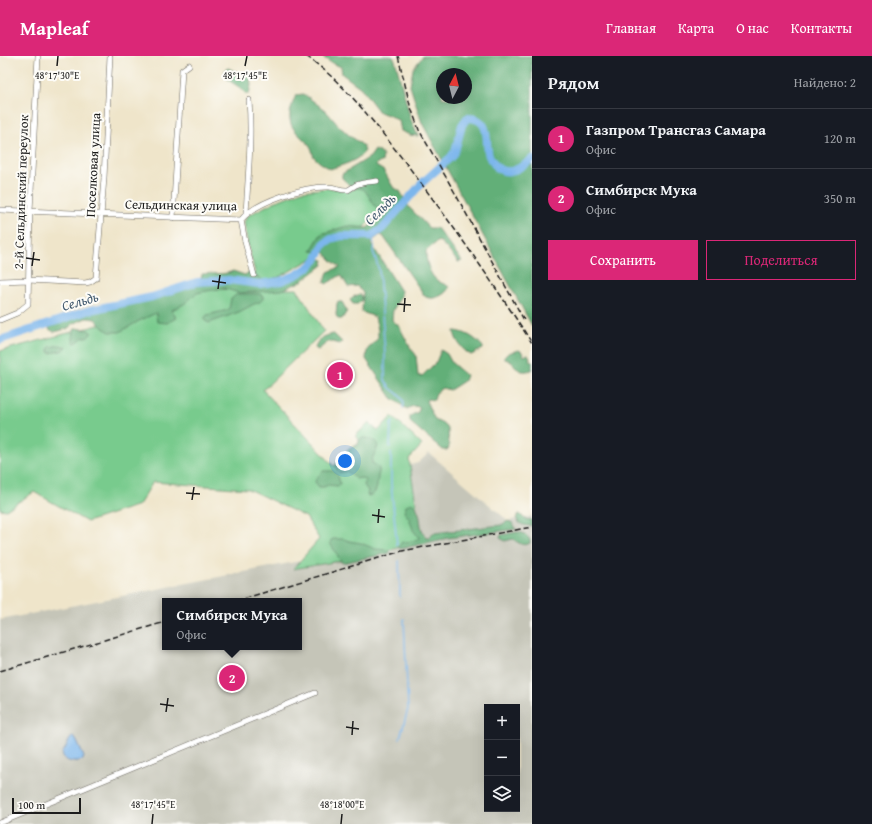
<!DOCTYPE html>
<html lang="ru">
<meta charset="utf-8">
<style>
:root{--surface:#171b24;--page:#20242c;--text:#f1f3f6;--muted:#9ea1a6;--line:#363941;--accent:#db2777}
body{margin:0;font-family:"Gentium Book Plus",serif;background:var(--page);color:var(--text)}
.controls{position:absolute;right:12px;bottom:12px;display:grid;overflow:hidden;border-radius:0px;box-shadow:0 4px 16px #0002}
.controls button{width:36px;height:36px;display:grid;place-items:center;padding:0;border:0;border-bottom:1px solid var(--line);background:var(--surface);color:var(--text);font:20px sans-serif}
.compass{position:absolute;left:436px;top:12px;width:36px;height:36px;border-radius:50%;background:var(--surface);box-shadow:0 4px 16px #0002;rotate:7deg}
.scale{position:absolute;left:12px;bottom:10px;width:69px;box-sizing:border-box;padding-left:4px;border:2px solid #1c1c1c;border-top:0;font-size:11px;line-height:14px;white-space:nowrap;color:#1c1c1c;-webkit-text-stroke:3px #fdfcf7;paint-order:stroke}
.you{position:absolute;left:345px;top:405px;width:14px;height:14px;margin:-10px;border:3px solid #fff;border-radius:50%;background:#1a73e8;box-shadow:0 0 0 6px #1a73e833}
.badge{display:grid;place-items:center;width:26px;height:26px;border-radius:50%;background:var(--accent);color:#fff;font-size:13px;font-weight:700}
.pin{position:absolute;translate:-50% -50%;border:2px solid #fff;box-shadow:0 1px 4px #0006}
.popup{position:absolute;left:162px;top:542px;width:140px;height:52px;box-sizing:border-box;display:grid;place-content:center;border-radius:0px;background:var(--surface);filter:drop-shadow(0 1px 3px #0005);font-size:13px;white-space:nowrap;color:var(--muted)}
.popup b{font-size:15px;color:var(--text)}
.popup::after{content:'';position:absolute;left:50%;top:100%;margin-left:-8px;border:8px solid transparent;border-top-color:var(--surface)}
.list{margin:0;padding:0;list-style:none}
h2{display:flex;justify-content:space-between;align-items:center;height:52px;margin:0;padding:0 16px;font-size:17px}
h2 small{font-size:13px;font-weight:400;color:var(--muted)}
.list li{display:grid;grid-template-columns:26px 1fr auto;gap:12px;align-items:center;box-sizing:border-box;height:60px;padding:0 16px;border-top:1px solid var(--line)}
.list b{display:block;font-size:15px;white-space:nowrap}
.list p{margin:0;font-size:13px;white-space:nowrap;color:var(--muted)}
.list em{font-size:13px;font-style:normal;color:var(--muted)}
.actions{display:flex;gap:8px;padding:12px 16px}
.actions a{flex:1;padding:9px 0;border:1px solid var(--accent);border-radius:0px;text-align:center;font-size:14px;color:var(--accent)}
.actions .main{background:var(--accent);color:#fff}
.icon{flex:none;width:22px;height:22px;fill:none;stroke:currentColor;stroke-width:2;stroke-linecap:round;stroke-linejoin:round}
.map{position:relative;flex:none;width:532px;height:768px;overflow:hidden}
header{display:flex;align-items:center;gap:24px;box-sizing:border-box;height:56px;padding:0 20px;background:var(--accent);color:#fff}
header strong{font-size:19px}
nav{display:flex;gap:22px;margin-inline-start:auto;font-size:14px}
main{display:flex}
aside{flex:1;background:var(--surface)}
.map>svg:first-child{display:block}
</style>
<header>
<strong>Mapleaf</strong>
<nav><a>Главная</a><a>Карта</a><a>О нас</a><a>Контакты</a></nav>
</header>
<main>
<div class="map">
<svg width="532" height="768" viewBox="0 0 532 768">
<rect width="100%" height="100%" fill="#fdfcf7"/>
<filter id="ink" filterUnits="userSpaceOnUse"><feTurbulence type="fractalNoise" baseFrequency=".025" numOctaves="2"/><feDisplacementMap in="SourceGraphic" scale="8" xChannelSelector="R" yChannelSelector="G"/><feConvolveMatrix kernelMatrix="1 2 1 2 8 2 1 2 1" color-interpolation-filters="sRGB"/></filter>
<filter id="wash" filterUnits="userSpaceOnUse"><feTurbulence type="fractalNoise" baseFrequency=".012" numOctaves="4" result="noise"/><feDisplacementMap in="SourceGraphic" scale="16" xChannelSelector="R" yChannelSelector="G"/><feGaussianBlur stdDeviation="0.9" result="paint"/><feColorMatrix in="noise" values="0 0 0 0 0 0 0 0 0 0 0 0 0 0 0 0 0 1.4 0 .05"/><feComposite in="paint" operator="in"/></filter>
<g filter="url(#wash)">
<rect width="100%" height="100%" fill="#efe5ca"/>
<!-- industrial -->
<path fill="#c5c5b8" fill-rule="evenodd" d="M429 397 506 463V465L532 460V768H0V564L417 482 406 410 418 407ZM165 545H299V591H165ZM487 651H517V753H487Z"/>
<!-- green -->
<path fill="#78cb8d" stroke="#4a7454" d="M365 129 379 157V161H373V166H369L364 171 326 179 313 202 279 221 262 225 256 220 248 190 244 166 247 160 274 146 302 135 329 132 351 134Z
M207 233 244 234 297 233 324 275 263 334 334 410 361 385 355 380 369 367 378 375 392 360 422 389 409 403 422 485 364 501 293 513 319 483 306 461 248 433 153 426 139 449 87 466 34 436 6 454 0 453V295L155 254Z"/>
<!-- forest -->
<path fill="#62af78" stroke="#3f664a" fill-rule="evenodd" d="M321 0H393L395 4 411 64 418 80 410 79 401 75 399 65 388 59 379 56 361 32 342 18 341 11 330 6Z
M423 0H532V270L422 67 410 30 413 13ZM442 18H466V42H442Z
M228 12 250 22 251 29 249 38H246C244 36 242 33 239 31 232 26 224 24 225 14Z
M303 38 308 41 326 55 338 69 350 80 359 86 363 90 365 95C357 106 342 109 330 113 324 109 318 106 314 101 312 98 313 94 310 90 304 82 290 74 290 63 289 55 293 46 296 39Z
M375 94 380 96 383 100 382 106 377 107 376 110 384 115 393 131 400 135 409 151 429 172H437L462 205 458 206 442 187 438 185 426 195C426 205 429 219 438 225 442 228 446 228 449 231 447 238 434 245 426 241 425 241 422 237 422 236L383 180 380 179 371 186 372 189 401 235V240L393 254 392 264 399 270 410 291 416 299 418 320H422L436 306 441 294 447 298 452 307 466 319 464 325 450 334 442 332 436 337 434 344 427 343 426 345 435 364 445 369 448 373 449 392 447 394H443L410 366V360L418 356 420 351 413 350 407 353 392 342 366 303 367 294 378 282V274L375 261 362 256 363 237 357 230 348 231 341 219 326 228 324 226 328 216 340 211 331 204 324 196 311 195 321 178 347 170 367 172 378 164 379 156 366 136 363 133 350 130 342 122V118L370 101Z
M320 203 324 204 323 209 302 225 282 234 239 237 223 232 197 237 184 248 172 254 176 262 167 267 157 266 156 257 139 265 120 276H110L103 272 95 263 86 262 73 268 67 273 54 276 49 273 52 266 90 254 152 241 197 226 201 223 202 218C213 216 222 220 233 215L245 219 250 215C254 217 258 222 263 224 278 228 295 221 307 212 312 209 314 204 320 203Z
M237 238H260L263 240V243L260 246 254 248 239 256 209 267 205 265V261L207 259 228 254 229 253 231 243Z
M360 238 362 241 361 245 358 248H353L350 244 353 241Z
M339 246H342L347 255 342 263H338L336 259 337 247Z
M76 272 88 274 91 276V278C88 282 84 280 81 283 78 285 78 287 74 287 72 284 74 278 74 274Z
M454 275C465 275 477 283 483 291V293L471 299C463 295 455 284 454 275Z
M334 278 342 286 340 288 329 285 318 294 315 292C317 282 326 279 334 278Z
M60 289 66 291 65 293 61 295 50 297 48 293 50 291Z
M519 294 522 296 524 300 528 298 530 302 529 304 532 306V314C513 319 519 307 505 303L504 301 508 297Z
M363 382H367L377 386C380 395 371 399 372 407 375 409 379 410 379 414 380 416 378 418 378 421 377 428 378 438 369 440L367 439 368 435 363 428 366 424 361 422 356 423 350 418 347 415 339 417C329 407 348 391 358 389L359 384Z
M323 415H333L338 420 340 427 338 430 328 429 324 431H319L315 426 317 421Z
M410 447 413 448C424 456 417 474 427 482H430V479L434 477 501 469 508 465 513 467 516 473 448 482 400 493 399 490 402 486 415 485 419 482 413 474 409 462 404 456 406 450Z
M519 458H520L525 463 532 464V470C525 470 519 469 516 462Z
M517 476C523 476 527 479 530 484V487C524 491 518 487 513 483L505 485 500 482 501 479Z
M333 483H344L349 485 361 487 375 493 389 494 390 497 342 507 330 487 331 484Z"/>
<!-- water -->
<path fill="#7bb6ec" stroke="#4c6984" d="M73 680 75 681 84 701 83 704C74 706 65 708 62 697 67 692 67 685 73 680Z"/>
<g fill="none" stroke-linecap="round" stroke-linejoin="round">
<!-- stream -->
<path stroke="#7bb6ec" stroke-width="1.5" d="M372 180 374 188 373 195 379 214 385 298V324L390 332 398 338 403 344 404 347 403 352
M390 391 391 369 393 366
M391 397V428L397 489
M399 505 400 541
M400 682 408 653 404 563"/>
<!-- river -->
<path stroke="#7bb6ec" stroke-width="8" d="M0 284 90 254 152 241 197 226 229 224 259 228 281 225 296 219 309 211 316 204 324 188 331 183 342 180H372L383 172 422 127 451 101 455 95 462 69 467 62C493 62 484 85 489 100 490 103 493 105 494 108 505 123 521 112 532 103"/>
</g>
</g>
<g filter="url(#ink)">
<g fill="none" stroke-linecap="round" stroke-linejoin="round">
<!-- minor casing -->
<g stroke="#666259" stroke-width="6">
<path id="minor" d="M0 154 241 164C256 145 306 130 329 131 336 131 341 135 348 134 350 133 353 131 356 129 363 126 370 126 377 125
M246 158C248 120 252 82 249 44
M173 162 182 14 189 9
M241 164 245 186 254 219
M0 225 28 224 85 227 90 226 96 222 104 122 110 0
M0 264 17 257 28 248 30 155 38 0
M0 767 315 637"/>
</g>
<!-- minor -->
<use href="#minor" stroke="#fff" stroke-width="5"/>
<!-- rail -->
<path stroke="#1c1c1c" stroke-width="1.5" stroke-dasharray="6 3" stroke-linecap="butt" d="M306 0C346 28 375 68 405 106 450 165 492 225 532 287
M398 0 410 49 419 74 455 137 525 266
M236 545 402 495 532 471
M0 615 165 566"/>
</g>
</g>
<!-- ticks -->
<path fill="none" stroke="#1c1c1c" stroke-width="1.5" d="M57 10 58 0M245 10 247 0M26 202 40 204M32 210 34 196M212 225 226 227M218 233 220 219M397 248 411 249M404 256 405 242M186 437 200 438M192 444 194 431M372 459 385 461M378 467 379 453M160 648 174 650M166 656 168 642M346 671 359 673M352 679 353 665M152 768 153 758M341 768 342 758"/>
<g text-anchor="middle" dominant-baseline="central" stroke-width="4" stroke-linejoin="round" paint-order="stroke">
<!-- street labels -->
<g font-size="13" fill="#1c1c1c" stroke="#fdfcf7">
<text transform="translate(93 109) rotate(-87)">Поселковая улица</text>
<text transform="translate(21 136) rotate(-88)">2-й Сельдинский переулок</text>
<text transform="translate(181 149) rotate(1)">Сельдинская улица</text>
</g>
<!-- water labels -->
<g font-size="14" font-style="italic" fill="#425a6f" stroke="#fdfcf7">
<text transform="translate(380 153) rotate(-45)">Сельдь</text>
<text transform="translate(80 245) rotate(-16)">Сельдь</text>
</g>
</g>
<g font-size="10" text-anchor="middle" fill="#1c1c1c" stroke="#fdfcf7" stroke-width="4" stroke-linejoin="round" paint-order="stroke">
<text x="57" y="23">48°17'30"E</text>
<text x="245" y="23">48°17'45"E</text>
<text x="153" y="752">48°17'45"E</text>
<text x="342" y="752">48°18'00"E</text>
</g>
</svg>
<div class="controls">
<button>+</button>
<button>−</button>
<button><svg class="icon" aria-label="layers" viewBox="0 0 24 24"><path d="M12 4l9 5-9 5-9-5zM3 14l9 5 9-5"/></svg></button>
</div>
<svg class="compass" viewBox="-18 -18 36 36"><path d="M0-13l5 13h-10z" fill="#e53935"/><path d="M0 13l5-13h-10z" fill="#9ea1a6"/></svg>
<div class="scale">100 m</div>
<div class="you"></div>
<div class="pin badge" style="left:340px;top:319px">1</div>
<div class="pin badge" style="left:232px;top:622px">2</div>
<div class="popup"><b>Симбирск Мука</b>Офис</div>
</div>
<aside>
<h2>Рядом<small>Найдено: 2</small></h2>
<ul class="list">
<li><span class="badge">1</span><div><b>Газпром Трансгаз Самара</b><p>Офис</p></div><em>120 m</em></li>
<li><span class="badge">2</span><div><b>Симбирск Мука</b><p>Офис</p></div><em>350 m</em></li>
</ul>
<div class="actions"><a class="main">Сохранить</a><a>Поделиться</a></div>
</aside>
</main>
